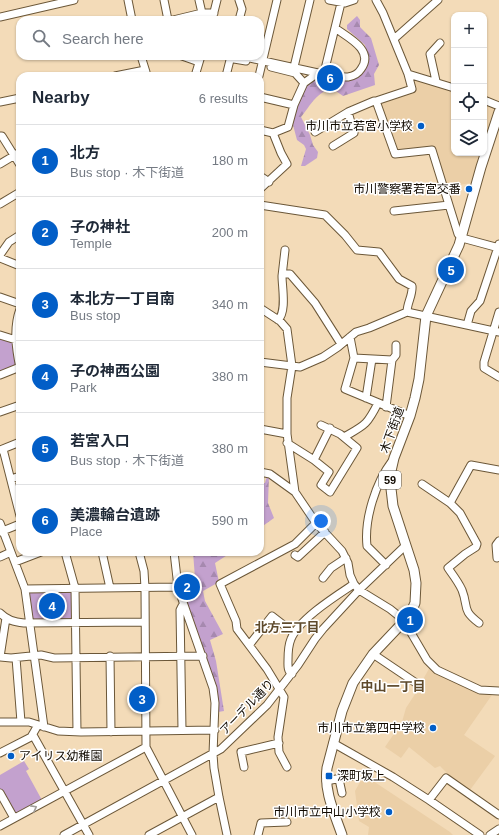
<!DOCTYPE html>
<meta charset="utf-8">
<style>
:root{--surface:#fff;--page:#f2f2f3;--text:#1f2937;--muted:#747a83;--line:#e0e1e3;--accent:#025ec7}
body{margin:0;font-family:Helvetica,"Noto Sans JP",sans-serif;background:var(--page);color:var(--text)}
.controls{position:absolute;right:12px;top:12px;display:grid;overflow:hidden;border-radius:8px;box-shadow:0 1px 3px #0004}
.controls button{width:36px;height:36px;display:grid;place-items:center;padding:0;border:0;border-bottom:1px solid var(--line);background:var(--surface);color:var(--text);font:20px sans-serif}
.you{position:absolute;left:321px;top:521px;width:14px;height:14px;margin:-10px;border:3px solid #fff;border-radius:50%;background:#1a73e8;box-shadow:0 0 0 6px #1a73e833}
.badge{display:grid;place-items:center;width:26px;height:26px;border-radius:50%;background:var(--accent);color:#fff;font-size:13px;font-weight:700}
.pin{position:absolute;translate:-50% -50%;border:2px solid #fff;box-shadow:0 1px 4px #0006}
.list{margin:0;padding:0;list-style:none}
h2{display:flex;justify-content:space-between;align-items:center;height:52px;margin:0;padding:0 16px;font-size:17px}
h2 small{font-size:13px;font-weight:400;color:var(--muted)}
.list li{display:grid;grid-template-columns:26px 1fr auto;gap:12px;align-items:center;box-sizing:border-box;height:72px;padding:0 16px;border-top:1px solid var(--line)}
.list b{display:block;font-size:15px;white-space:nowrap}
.list p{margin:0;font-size:13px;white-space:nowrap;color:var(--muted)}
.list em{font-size:13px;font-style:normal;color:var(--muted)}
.icon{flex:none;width:22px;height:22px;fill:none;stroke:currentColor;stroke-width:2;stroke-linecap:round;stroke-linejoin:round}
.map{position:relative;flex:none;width:499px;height:835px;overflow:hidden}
.search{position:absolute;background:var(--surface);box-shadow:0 1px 3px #0004;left:16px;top:16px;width:248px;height:44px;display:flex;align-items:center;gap:10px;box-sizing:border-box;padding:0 14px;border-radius:12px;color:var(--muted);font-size:15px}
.panel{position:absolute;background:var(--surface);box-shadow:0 1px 3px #0004;left:16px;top:72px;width:248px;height:484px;border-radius:12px}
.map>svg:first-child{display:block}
</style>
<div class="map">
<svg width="499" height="835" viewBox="0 0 499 835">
<defs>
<pattern id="forest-firs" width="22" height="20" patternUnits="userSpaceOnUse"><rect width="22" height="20" fill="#c3a1ce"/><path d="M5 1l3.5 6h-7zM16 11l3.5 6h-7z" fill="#a689af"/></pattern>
</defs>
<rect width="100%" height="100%" fill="#f3dbb8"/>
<!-- built -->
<path fill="#ebcfa7" d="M413 77 454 90V153H482L472 183 445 187 432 148 396 151 380 101 412 91Z
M484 103 494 107 495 109 484 145Z
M430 667 494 692 464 735 495 756 470 790 450 776 440 766 435 768 409 747 401 758 385 747 402 722 406 708 421 685V683Z
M364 775 450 832 453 835H368L369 827 359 821 355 791Z"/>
<!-- forest -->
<path fill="url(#forest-firs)" d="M357 16 360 20V27L371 38 379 65 374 74 375 85 343 96 333 89C318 90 310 106 301 117L310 135 313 145 318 152 317 158 305 166H301L306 149 304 145 297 140 293 125 296 109 306 84 321 76 356 78C371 64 368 64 365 45L347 29V25Z
M267 476H269L268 503 274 518 260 528V483H265Z
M193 552H232L215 563 219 582 203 591 205 601 223 634 210 640 216 661 224 711 218 712 184 596 196 591Z"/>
<!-- green -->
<path fill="#c3a1ce" d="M0 337 13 341 17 365 0 372Z
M74 589V620H34L31 618 28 593 30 591Z
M24 761 29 769 26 771 43 802 15 817 0 790V775Z"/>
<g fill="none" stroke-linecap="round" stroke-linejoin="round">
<!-- minor casing -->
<g stroke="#6b5738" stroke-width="9">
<path id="minor" d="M128 0 132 20
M164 0 168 20
M199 0 202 13
M239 0 242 9 239 20
M329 0 345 3 354 0
M376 0 383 13 408 74 454 88
M0 17 74 0
M173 20 202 13H214
M212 20 217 0
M394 39 438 0
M141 56 146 72V76
M182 56 199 62
M231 56 234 59 246 61
M241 56 318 73C328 72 338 78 348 77 354 76 358 74 361 69 375 50 347 37 335 28
M271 67 295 73 304 83
M294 67 310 0
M324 73 341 3
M115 76 145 70
M195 76 201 56
M226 76 231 56
M259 76 277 0
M436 81 430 54 440 43
M260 97 294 105
M484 100 499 106
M376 101 395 154 432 150 458 234 462 238 499 248
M0 102 20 98
M260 130 273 133 281 153 287 164 260 189
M315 132 348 112 374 101H376L412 89 408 74
M273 133 288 127 294 105 304 83 318 73
M0 136H2L20 165
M333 146 354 133 348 112
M0 164 20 152
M260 176 269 182
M0 204 20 192
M260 205 325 215 345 235 357 250 379 252 399 279 412 286C413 295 407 303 407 312
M394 211 449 205
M0 255 9 242 20 235
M0 258 20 266
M283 274H290L315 303 341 344
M0 297 20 304
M260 308 280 321 287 329 292 366 287 398V434L295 492 316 523 342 551 348 563 350 575 354 584 359 590 390 609 405 621
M20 309C13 328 16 349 20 368
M499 312 484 362V368L499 377
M278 320C287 312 282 287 282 276 283 267 284 259 285 250
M467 325 471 311 480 301 499 244
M0 335 16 340
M350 337 354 358 345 389 410 416
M354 358 392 360
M260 362 300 367 323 357 338 347 356 332 369 328 407 312 499 332
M0 375 20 367
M366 398 372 359
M386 407 392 360 396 355V345
M0 412 20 405
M260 429 287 434
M344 437C365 425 367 425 378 403
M287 443 314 460 329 472 321 485 330 492 357 448 340 434 321 425
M3 449 20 516
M0 450 20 442
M314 460 330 428
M260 472 270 474 295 492
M11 479 20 476
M422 484 450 503 460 513 477 544 476 547 465 554 448 568C453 575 459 583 462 590 469 608 461 609 479 623
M450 503 471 465 499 470
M0 523 25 589 44 727
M0 532 20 524
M65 552 75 588 77 732
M102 552 110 588
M139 552 144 571 145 588 146 747 192 835
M174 552 178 587 184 605 182 606 180 610 182 730
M295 555 298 557 325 532
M0 557 11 552
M497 558 496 545 499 541
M15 562 41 552
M386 565 367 546C364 519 376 482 392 461
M323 578 331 568 346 558
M25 589 178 587
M184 605 213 688 215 703 213 754 214 768 219 797 227 835
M0 613C7 620 14 622 24 623L145 622
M6 618 0 657 11 658 41 655 54 658 203 656
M403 624 410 631 427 660 437 670 480 690 499 691
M250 644 272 616 294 633
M373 654 419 685
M110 656 111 732
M16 658 21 722
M292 674C287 671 288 665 288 660 288 653 288 646 291 639 299 619 336 596 354 584
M0 722H29L58 731 81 732 215 730
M33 735 89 835
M333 743 393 777 429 800 480 835
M0 753 31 737 38 725
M244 767 241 752 279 743
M287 767 279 752 278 737 284 697 267 669 237 629 236 621 220 584 295 544 316 523
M339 779 342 793
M326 781 352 776
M0 793 14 818
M429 800 446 778 499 815
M0 826 146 747
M64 835 221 749 267 705 298 665 315 639 323 629 359 590 405 546
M149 835 219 797
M258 835 261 823 287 822
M490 835 499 829"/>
</g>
<!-- major casing -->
<g stroke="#6b5738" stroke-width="11">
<path id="major" d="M342 835C334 812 324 792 327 768L342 711 353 683 373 654 409 616 415 603 416 583 414 570 393 506 390 480 391 471 394 458 410 416 415 398 419 379 426 316 459 245 481 167 499 112"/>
</g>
<!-- minor -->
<use href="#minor" stroke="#fff" stroke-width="7"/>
<!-- major -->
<use href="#major" stroke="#fff" stroke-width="9"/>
</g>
<!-- one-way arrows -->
<defs><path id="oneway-chevron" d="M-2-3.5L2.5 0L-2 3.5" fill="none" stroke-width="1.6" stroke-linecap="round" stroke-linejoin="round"/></defs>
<use stroke="#a09d99" href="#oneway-chevron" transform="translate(34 808) rotate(-28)"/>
<!-- markers -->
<g fill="#025ec7" stroke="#fff" stroke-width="1.5">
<circle cx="421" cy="126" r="4"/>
<circle cx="469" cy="189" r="4"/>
<circle cx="433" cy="728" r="4"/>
<circle cx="11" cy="756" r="4"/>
<rect x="325" y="772" width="8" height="8" rx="2"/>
<circle cx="389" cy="812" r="4"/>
</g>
<g text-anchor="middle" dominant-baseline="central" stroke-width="3" stroke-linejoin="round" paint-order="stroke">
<!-- shield labels -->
<rect fill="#fff" stroke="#58544d" stroke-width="1" x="379" y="471" width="22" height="18" rx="3"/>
<g font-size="11" font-weight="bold" fill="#110a01">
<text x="390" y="480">59</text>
</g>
<!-- poi labels -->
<g font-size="12" fill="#110a01" stroke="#fff" text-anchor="end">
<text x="413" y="126">市川市立若宮小学校</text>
<text x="461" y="189">市川警察署若宮交番</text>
<text x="425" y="728">市川市立第四中学校</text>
<text x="19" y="756" text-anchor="start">アイリス幼稚園</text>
<text x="337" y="776" text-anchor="start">深町坂上</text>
<text x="381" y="812">市川市立中山小学校</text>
</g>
<!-- street labels -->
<g font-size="12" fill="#110a01" stroke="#fff">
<text transform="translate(392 430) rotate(-70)">木下街道</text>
<text transform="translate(247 707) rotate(-46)">アーデル通り</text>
</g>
<!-- neighbourhood labels -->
<g font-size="13" font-weight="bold" fill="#5e4a2c" stroke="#fff">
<text x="287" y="627">北方三丁目</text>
<text x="393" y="686">中山一丁目</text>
</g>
</g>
</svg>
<div class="controls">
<button>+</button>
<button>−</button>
<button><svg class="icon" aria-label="locate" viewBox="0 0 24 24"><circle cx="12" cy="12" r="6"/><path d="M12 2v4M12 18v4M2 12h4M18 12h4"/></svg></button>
<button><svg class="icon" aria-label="layers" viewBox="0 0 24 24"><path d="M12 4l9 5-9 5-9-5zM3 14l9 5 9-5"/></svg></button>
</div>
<div class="you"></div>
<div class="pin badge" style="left:410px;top:620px">1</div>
<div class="pin badge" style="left:187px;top:587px">2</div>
<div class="pin badge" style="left:142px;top:699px">3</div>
<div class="pin badge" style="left:52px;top:606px">4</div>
<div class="pin badge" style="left:451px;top:270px">5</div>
<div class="pin badge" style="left:330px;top:78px">6</div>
<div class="search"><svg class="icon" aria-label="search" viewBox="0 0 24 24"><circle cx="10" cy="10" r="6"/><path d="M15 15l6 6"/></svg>Search here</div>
<section class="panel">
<h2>Nearby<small>6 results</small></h2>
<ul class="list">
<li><span class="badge">1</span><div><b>北方</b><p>Bus stop · 木下街道</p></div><em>180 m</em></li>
<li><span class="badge">2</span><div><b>子の神社</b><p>Temple</p></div><em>200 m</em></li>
<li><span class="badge">3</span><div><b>本北方一丁目南</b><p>Bus stop</p></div><em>340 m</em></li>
<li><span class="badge">4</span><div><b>子の神西公園</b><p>Park</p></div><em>380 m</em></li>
<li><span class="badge">5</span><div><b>若宮入口</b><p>Bus stop · 木下街道</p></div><em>380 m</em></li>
<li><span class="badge">6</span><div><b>美濃輪台遺跡</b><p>Place</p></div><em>590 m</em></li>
</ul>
</section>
</div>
